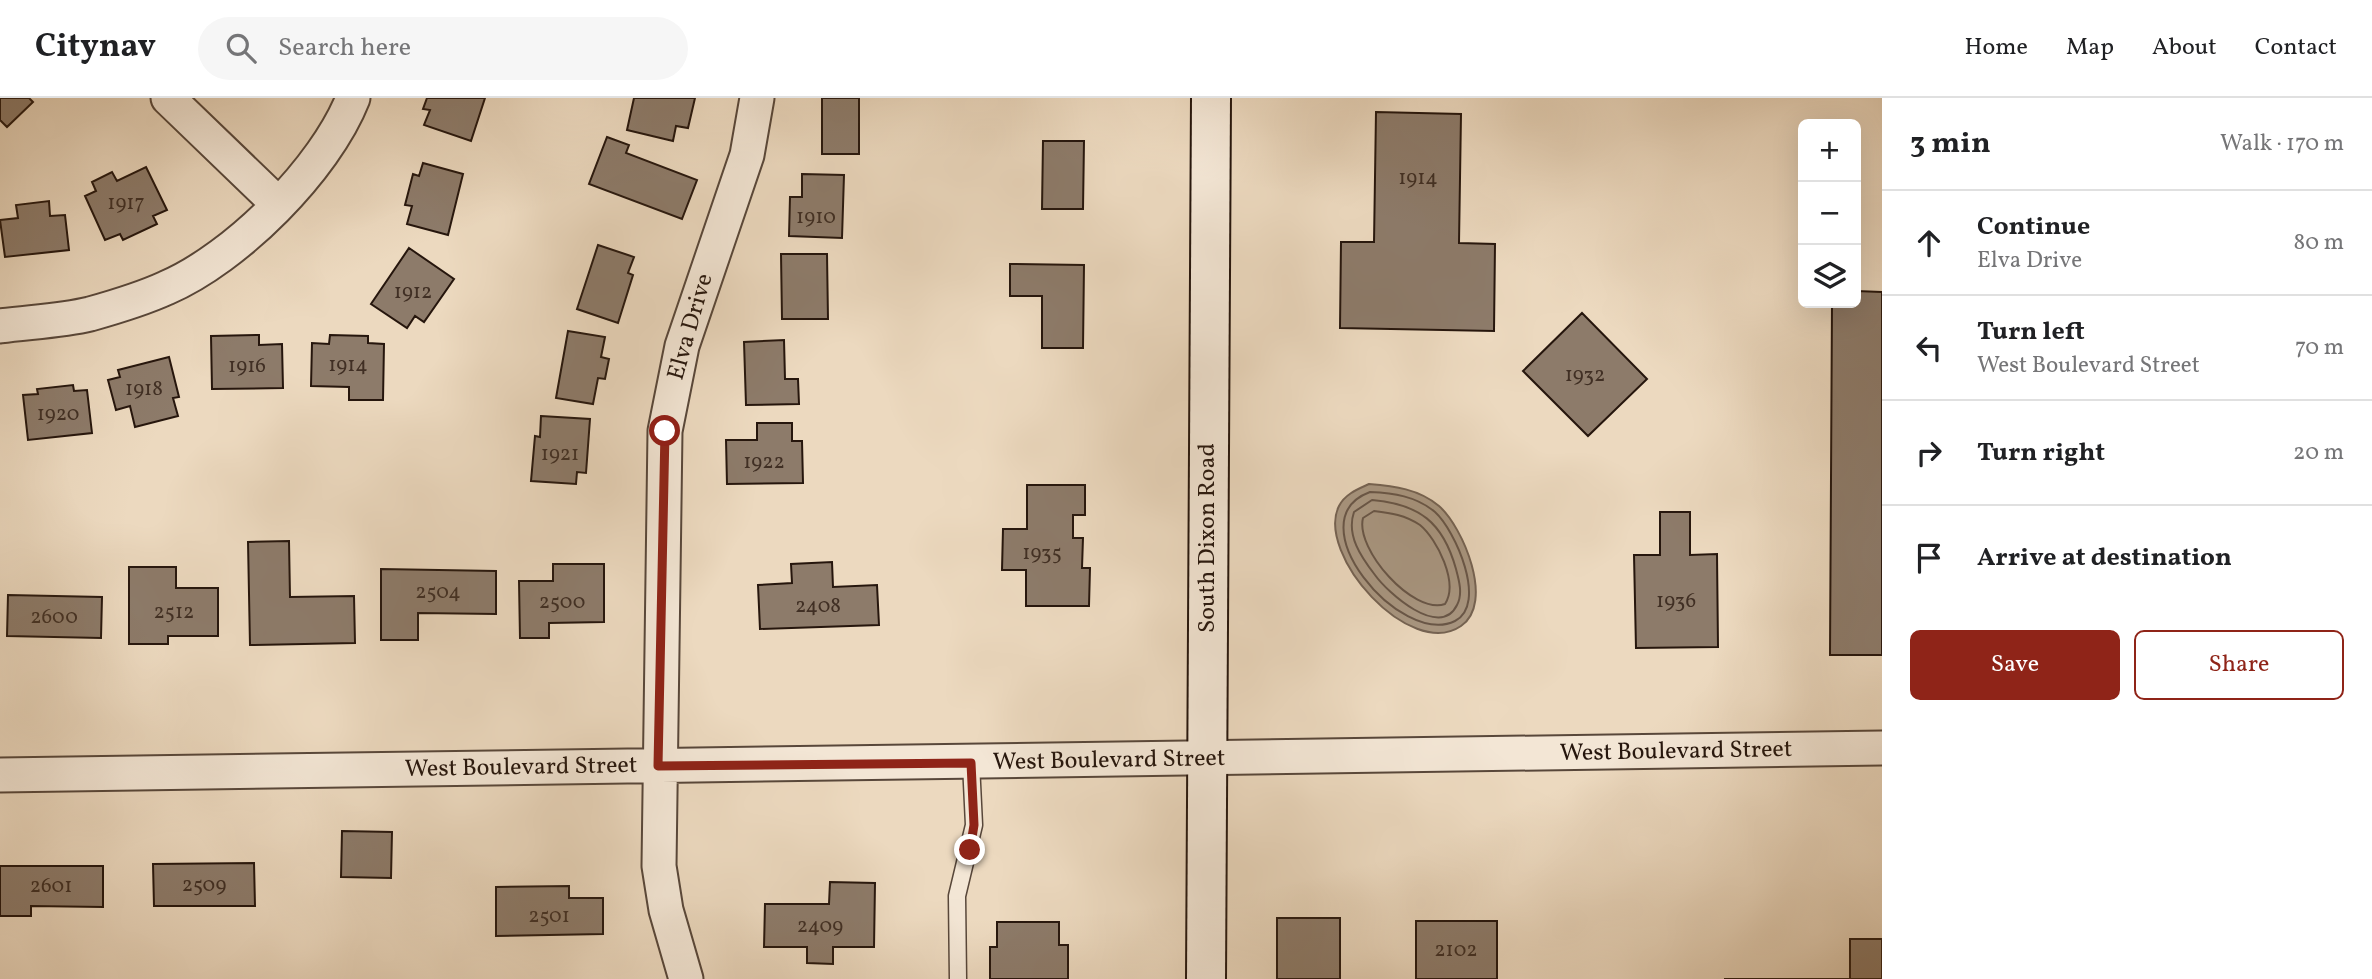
<!DOCTYPE html>
<meta charset="utf-8">
<style>
:root{--surface:#fff;--page:#f6f6f6;--text:#202124;--muted:#757577;--line:#e0e0e0;--accent:#8f2418}
body{margin:0;font-family:Vollkorn,serif;background:var(--page);color:var(--text)}
.controls{position:absolute;right:21px;top:21px;display:grid;overflow:hidden;border-radius:10px;box-shadow:0 7px 28px #0002}
.controls button{width:63px;height:63px;display:grid;place-items:center;padding:0;border:0;border-bottom:2px solid var(--line);background:var(--surface);color:var(--text);font:35px sans-serif}
.stop{position:absolute;width:21px;height:21px;margin:-16px;border:5px solid #8f2418;border-radius:50%;background:#fff}
.stop.end{background:#8f2418;border-color:#fff;box-shadow:0 2px 7px #0008}
.list{margin:0;padding:0;list-style:none}
h2{display:flex;justify-content:space-between;align-items:center;height:91px;margin:0;padding:0 28px;font-size:30px}
h2 small{font-size:23px;font-weight:400;color:var(--muted)}
.list li{display:grid;grid-template-columns:46px 1fr auto;gap:21px;align-items:center;box-sizing:border-box;height:105px;padding:0 28px;border-top:2px solid var(--line)}
.list b{display:block;font-size:26px;white-space:nowrap}
.list p{margin:0;font-size:23px;white-space:nowrap;color:var(--muted)}
.list em{font-size:23px;font-style:normal;color:var(--muted)}
.actions{display:flex;gap:14px;padding:21px 28px}
.actions a{flex:1;padding:16px 0;border:2px solid var(--accent);border-radius:10px;text-align:center;font-size:24px;color:var(--accent)}
.actions .main{background:var(--accent);color:#fff}
.icon{flex:none;width:38px;height:38px;fill:none;stroke:currentColor;stroke-width:2;stroke-linecap:round;stroke-linejoin:round}
.map{position:relative;flex:none;width:1882px;height:881px;overflow:hidden}
header{display:flex;align-items:center;gap:42px;box-sizing:border-box;height:98px;padding:0 35px;background:var(--surface);border-bottom:2px solid var(--line)}
header strong{font-size:33px}
nav{display:flex;gap:38px;margin-inline-start:auto;font-size:24px}
.search{width:490px;height:63px;background:var(--page);display:flex;align-items:center;gap:18px;box-sizing:border-box;padding:0 24px;border-radius:38px;color:var(--muted);font-size:26px}
main{display:flex}
aside{flex:1;background:var(--surface)}
.map>svg:first-child{display:block}
</style>
<header>
<strong>Citynav</strong>
<div class="search"><svg class="icon" aria-label="search" viewBox="0 0 24 24"><circle cx="10" cy="10" r="6"/><path d="M15 15l6 6"/></svg>Search here</div>
<nav><a>Home</a><a>Map</a><a>About</a><a>Contact</a></nav>
</header>
<main>
<div class="map">
<svg width="1882" height="881" viewBox="0 0 1882 881">
<rect width="100%" height="100%" fill="#ecd9bf"/>
<filter id="stains"><feTurbulence type="fractalNoise" baseFrequency=".00286" numOctaves="4"/><feColorMatrix values="0 0 0 0 .2 0 0 0 0 .09 0 0 0 0 .02 0 0 0 .5 -.17"/></filter>
<radialGradient id="worn" r=".72"><stop offset=".6" stop-color="#630" stop-opacity="0"/><stop offset="1" stop-color="#630" stop-opacity=".3"/></radialGradient>
<!-- water -->
<path fill="#a99782" stroke="#756353" stroke-width="2" d="M1369 386C1394 388 1419 391 1439 408 1463 429 1495 505 1461 528 1410 563 1315 456 1339 408 1345 396 1358 391 1369 386Z"/>
<g fill="none" stroke-linecap="round" stroke-linejoin="round">
<!-- shore -->
<path stroke="#685648" stroke-width="2" d="M1370 394C1393 395 1416 398 1435 414 1455 432 1488 506 1455 523 1400 550 1294 422 1370 394Z
M1372 402C1419 406 1443 424 1456 471 1459 482 1463 496 1457 507 1440 542 1387 494 1375 477 1361 459 1346 437 1354 414Z
M1374 413C1391 415 1405 417 1420 427 1437 441 1459 485 1445 506 1413 517 1355 451 1363 420Z"/>
</g>
<!-- building -->
<path fill="#8d7b6a" stroke="#26160d" stroke-width="2" d="M0 0H29L33 4 7 29 0 22Z
M427 0H485L471 43 424 27 430 12 423 11Z
M634 0H695L688 30 676 28 673 43 627 32Z
M822 0H859V56H822Z
M1376 14 1461 16 1459 145 1495 146 1494 233 1340 230 1341 144H1374Z
M607 39 629 47 626 55 697 82 682 121 589 86Z
M1043 43H1084L1083 111H1042Z
M423 65 463 76 448 137 407 126 412 108 405 107 413 76 419 78Z
M146 69 167 112 153 118 157 126 123 142 120 136 105 142 85 98 96 93 92 84 112 74 117 83Z
M802 76 844 77 842 140 789 138 790 99H802Z
M49 103 50 118 65 117 69 152 5 159 0 122 18 120 16 107Z
M598 147 634 159 628 175 633 177 618 225 577 211Z
M409 150 454 181 424 224 415 218 407 230 371 206Z
M781 156H827L828 221H782Z
M1010 166 1084 167 1083 250H1042V198H1010Z
M1856 193 1882 194V557H1830L1832 205H1856Z
M1582 215 1647 281 1588 338 1523 273Z
M568 233 605 239 601 259 609 261 605 281 598 280 593 306 556 300Z
M259 237V247L282 246 283 290 212 291 211 238Z
M330 237 368 238V245L384 246 383 302H349V289L311 288 312 245 329 246Z
M784 242 785 281H798L799 306 746 307 744 244Z
M169 259 179 299 173 300 178 318 135 329 130 308 116 312 108 282 120 279 118 272Z
M73 287 74 293 87 292 92 335 28 342 23 297 38 296 37 291Z
M541 318 590 321 586 375 577 374 576 386 531 383 535 338 540 339Z
M757 325H792V343H802L803 385 727 386 726 342H757Z
M1027 387H1085V417H1073V440H1083L1082 470H1090L1089 508H1026V472H1002L1003 431H1027Z
M1660 414H1690V457L1717 456 1718 549 1636 550 1634 457H1660Z
M289 443 290 499 354 498 355 545 250 547 248 444Z
M832 464 833 489 877 487 879 527 760 531 758 487 792 485 791 466Z
M553 466H604V524L549 525V540H520L519 483H553Z
M129 469H176V490H218V538H168V546H129Z
M381 471 496 473V516L418 515V542H381Z
M8 497 102 499 101 540 7 538Z
M342 733 392 734 391 780 341 779Z
M254 765 255 808H154L153 766Z
M0 768H103V809L31 808V818H0Z
M830 784 875 785 874 849H833V866L807 865V849H764L765 806H829Z
M569 788V800H603V836L496 838V789Z
M1277 820H1340V881H1277Z
M1416 823H1497V881H1416Z
M997 824H1059V847H1068V881H990V849H997Z
M1850 841H1882V881H1724H1850Z"/>
<g fill="none" stroke-linecap="round" stroke-linejoin="round">
<!-- lane casing -->
<g stroke="#58473a" stroke-width="19">
<path id="lane" d="M958 881 957 798 974 727 971 665"/>
</g>
<!-- street casing -->
<g stroke="#58473a" stroke-width="37">
<path id="street" d="M168 0 278 106
M0 228C29 224 61 223 90 216 115 209 142 201 166 190 236 160 325 71 353 0
M0 677 1882 650
M686 881 666 812 659 768 665 333 682 248 747 57 757 0"/>
</g>
<!-- secondary casing -->
<g stroke="#26160d" stroke-width="42">
<path id="secondary" d="M1206 881 1211 0"/>
</g>
<!-- lane -->
<use href="#lane" stroke="#f3e6d5" stroke-width="16"/>
<!-- street -->
<use href="#street" stroke="#f3e6d5" stroke-width="33"/>
<!-- secondary -->
<use href="#secondary" stroke="#f3e6d5" stroke-width="38"/>
</g>
<g fill="none" stroke-linecap="round" stroke-linejoin="round">
<!-- route -->
<path stroke="#8f2418" stroke-width="9" d="M665 333 658 668 971 665 974 727 970 752"/>
</g>
<g text-anchor="middle" dominant-baseline="central" stroke-width="7" stroke-linejoin="round" paint-order="stroke">
<!-- number labels -->
<g font-size="21" fill="#402f24">
<text x="1418" y="80">1914</text>
<text x="126" y="105">1917</text>
<text x="816" y="119">1910</text>
<text x="413" y="194">1912</text>
<text x="348" y="267">1914</text>
<text x="247" y="268">1916</text>
<text x="1585" y="277">1932</text>
<text x="144" y="291">1918</text>
<text x="58" y="316">1920</text>
<text x="560" y="356">1921</text>
<text x="764" y="364">1922</text>
<text x="1042" y="455">1935</text>
<text x="438" y="494">2504</text>
<text x="1676" y="503">1936</text>
<text x="562" y="504">2500</text>
<text x="818" y="508">2408</text>
<text x="174" y="514">2512</text>
<text x="54" y="519">2600</text>
<text x="204" y="787">2509</text>
<text x="51" y="788">2601</text>
<text x="549" y="818">2501</text>
<text x="820" y="828">2409</text>
<text x="1456" y="852">2102</text>
</g>
<!-- street labels -->
<g font-size="24" fill="#26160d" stroke="#f3e6d5">
<text transform="translate(691 229) rotate(-74)">Elva Drive</text>
<text transform="translate(1208 440) rotate(-90)">South Dixon Road</text>
<text transform="translate(1676 654) rotate(-1)">West Boulevard Street</text>
<text transform="translate(1109 663) rotate(-1)">West Boulevard Street</text>
<text transform="translate(521 670) rotate(-1)">West Boulevard Street</text>
</g>
</g>
<rect width="100%" height="100%" filter="url(#stains)"/>
<rect width="100%" height="100%" fill="url(#worn)"/>
</svg>
<div class="controls">
<button>+</button>
<button>−</button>
<button><svg class="icon" aria-label="layers" viewBox="0 0 24 24"><path d="M12 4l9 5-9 5-9-5zM3 14l9 5 9-5"/></svg></button>
</div>
<div class="stop" style="left:665px;top:333px"></div>
<div class="stop end" style="left:970px;top:752px"></div>
</div>
<aside>
<h2>3 min<small>Walk · 170 m</small></h2>
<ul class="list">
<li><svg class="icon" aria-label="ahead" viewBox="0 0 24 24"><path d="M12 20V5M6 11l6-6 6 6"/></svg><div><b>Continue</b><p>Elva Drive</p></div><em>80 m</em></li>
<li><svg class="icon" aria-label="left" viewBox="0 0 24 24"><path d="M17 20v-9H6M10 6l-5 5 5 5"/></svg><div><b>Turn left</b><p>West Boulevard Street</p></div><em>70 m</em></li>
<li><svg class="icon" aria-label="right" viewBox="0 0 24 24"><path d="M7 20v-9h11M14 6l5 5-5 5"/></svg><div><b>Turn right</b></div><em>20 m</em></li>
<li><svg class="icon" aria-label="arrive" viewBox="0 0 24 24"><path d="M6 21V4h12l-3 4 3 4H6"/></svg><div><b>Arrive at destination</b></div></li>
</ul>
<div class="actions"><a class="main">Save</a><a>Share</a></div>
</aside>
</main>
